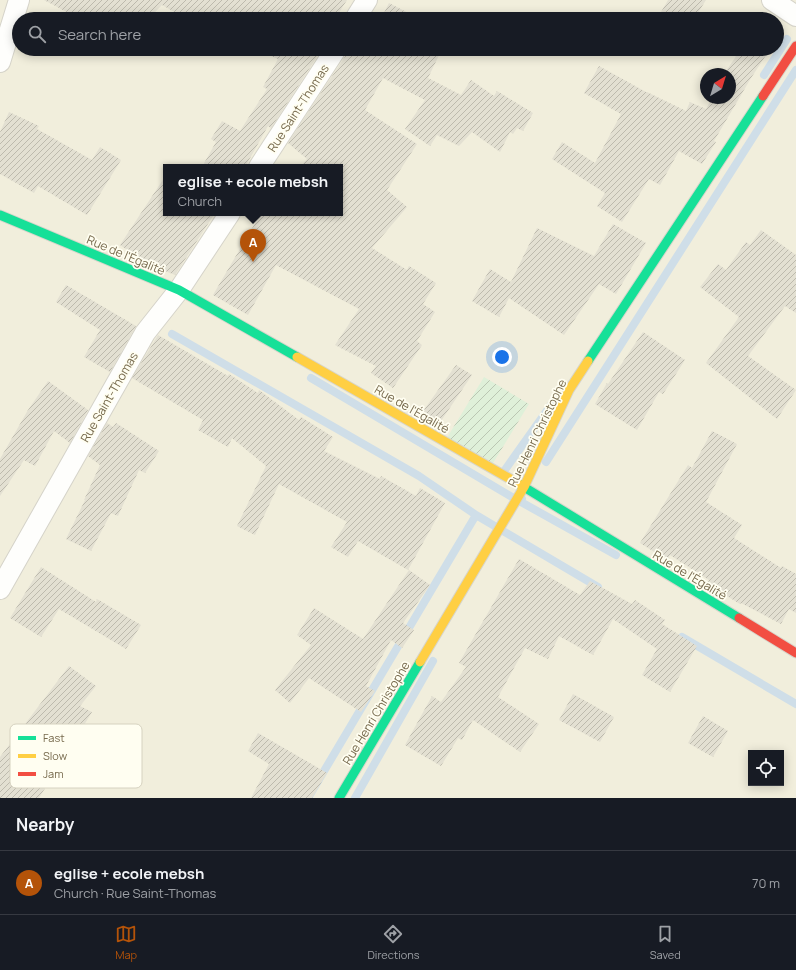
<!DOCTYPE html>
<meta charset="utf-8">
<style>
:root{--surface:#171b24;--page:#242831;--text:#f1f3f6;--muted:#9ea1a6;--line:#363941;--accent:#b45309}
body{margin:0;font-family:Manrope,sans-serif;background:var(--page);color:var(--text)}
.controls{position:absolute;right:12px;bottom:12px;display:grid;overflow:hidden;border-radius:0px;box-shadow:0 2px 10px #0003}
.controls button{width:36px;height:36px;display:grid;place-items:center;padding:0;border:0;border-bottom:1px solid var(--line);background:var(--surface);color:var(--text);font:20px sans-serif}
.compass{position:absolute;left:700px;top:68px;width:36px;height:36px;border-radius:50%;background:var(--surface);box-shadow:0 2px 10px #0003;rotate:38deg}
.you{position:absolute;left:502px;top:357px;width:14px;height:14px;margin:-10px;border:3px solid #fff;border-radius:50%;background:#1a73e8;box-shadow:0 0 0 6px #1a73e833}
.badge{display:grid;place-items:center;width:26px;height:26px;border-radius:50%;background:var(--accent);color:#fff;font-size:13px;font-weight:700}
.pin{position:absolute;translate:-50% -33px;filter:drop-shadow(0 1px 2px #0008)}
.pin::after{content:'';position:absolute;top:21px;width:14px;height:12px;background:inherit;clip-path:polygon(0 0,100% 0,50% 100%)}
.popup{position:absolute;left:163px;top:164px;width:180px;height:52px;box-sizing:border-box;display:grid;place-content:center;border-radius:0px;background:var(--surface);filter:drop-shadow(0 1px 3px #0005);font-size:13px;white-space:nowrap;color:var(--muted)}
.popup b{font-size:15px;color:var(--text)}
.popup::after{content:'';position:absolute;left:50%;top:100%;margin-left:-8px;border:8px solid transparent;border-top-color:var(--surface)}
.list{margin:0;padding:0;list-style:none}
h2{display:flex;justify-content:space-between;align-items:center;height:52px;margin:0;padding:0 16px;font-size:17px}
h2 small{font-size:13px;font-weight:400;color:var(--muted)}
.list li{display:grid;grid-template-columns:26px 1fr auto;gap:12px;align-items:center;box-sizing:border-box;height:64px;padding:0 16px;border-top:1px solid var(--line)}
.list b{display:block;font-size:15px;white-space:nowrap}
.list p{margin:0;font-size:13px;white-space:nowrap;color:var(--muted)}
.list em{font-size:13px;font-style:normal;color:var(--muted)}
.icon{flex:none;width:22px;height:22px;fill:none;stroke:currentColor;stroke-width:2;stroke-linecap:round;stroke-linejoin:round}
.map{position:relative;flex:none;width:796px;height:798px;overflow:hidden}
.search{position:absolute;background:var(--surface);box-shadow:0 2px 10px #0003;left:12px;right:12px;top:12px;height:44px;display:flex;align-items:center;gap:10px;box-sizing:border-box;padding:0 14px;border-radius:22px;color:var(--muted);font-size:15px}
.sheet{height:116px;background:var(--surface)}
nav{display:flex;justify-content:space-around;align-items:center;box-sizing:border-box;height:56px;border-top:1px solid var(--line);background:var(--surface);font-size:11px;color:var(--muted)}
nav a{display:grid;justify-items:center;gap:2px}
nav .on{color:var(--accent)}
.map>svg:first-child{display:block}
</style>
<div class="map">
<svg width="796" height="798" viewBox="0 0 796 798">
<defs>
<pattern id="garden-furrows" width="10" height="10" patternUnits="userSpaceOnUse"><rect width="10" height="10" fill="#dff0d9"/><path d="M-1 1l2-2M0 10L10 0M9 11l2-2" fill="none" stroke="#bac6b2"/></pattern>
<pattern id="building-hatch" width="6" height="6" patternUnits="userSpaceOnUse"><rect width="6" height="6" fill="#e3e0d2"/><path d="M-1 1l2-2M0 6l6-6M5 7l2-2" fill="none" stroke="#bdbaad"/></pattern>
</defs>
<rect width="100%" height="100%" fill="#f8f8ee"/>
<!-- residential -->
<path fill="#f1eedc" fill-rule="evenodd" d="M0 0H796V798H0ZM19 19H777V49H19ZM706 74H730V98H706ZM166 167H340V213H166ZM751 753H781V783H751Z"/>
<!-- garden -->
<path fill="url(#garden-furrows)" d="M484 377 529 404 490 468 445 441Z"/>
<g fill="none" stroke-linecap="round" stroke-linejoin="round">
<!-- stream -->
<path stroke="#cfdee8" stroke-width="8" d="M764 75 787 39
M172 334 419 476 476 515 598 587
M311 378 517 500
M546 462 796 70
M502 474 553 402
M522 499 521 502 616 555
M682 637 796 704
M308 798 476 515
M355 798 433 661"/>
</g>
<!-- building -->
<path fill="url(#building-hatch)" d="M44 0H347L335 19H187L162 5 148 19H80Z
M668 0H706L694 19H657Z
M389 3 420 19H381Z
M255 49H322L271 128 268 126 245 167H202L216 142 211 139 222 121 240 131 267 89 263 87 278 59Z
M347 49H442L428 78 461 95 471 80 494 96 497 91 533 113 523 131 517 128 513 134 510 132 500 152 472 132 459 146 437 135 430 146 405 129 425 100 383 78 365 110 417 144 387 190 407 207 372 248 407 270 409 266 436 283 423 304 435 312 417 341 422 345 393 388 371 373 376 366 335 345 359 309 276 265 248 315 213 295 261 213H340V167H300L307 159 288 143 346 55Z
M741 49H770L751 78 714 141 716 142 702 164 679 151 660 185 649 179 622 222 597 206 605 193 552 159 562 142 595 163 621 114 584 93 599 66 646 92H647L686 111 690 102 706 109 712 98H730V74H724Z
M9 112 39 126 37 129 92 160 100 147 121 160 87 215 38 186 34 193 0 174V132Z
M166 175V213H215L175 275 148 264 120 245Z
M613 224 646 243 616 294 599 284 564 335 509 298 499 317 472 301 490 269 511 282 537 228 594 256Z
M761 230 796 255V313L785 306 748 356 796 390 777 419 706 363 739 317 700 287 718 264 726 270 746 242 750 245Z
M66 285 136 326 110 372 84 357 100 330 56 302Z
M643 332 685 360 663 394 659 392 637 430 595 404 607 383 608 384Z
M158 335 228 376 229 374 258 393 259 390 299 420 301 417 333 437 324 451 380 479 381 476 416 496 420 488 445 503 408 570 358 541 348 557 331 547 347 522 279 484 255 535 237 526 266 466 232 438 228 447 198 430 203 420 132 378Z
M456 365 472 375 439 424 421 414Z
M48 381 88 410 70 443 54 431 35 466 24 460 0 496V459L28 410Z
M107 423 113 427 116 423 159 451 145 473 139 470 118 516 111 513 91 551 66 539 85 500H84L100 465 88 456Z
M712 431 737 444 706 502 742 525 734 538 781 568 782 566 796 574V613L789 609 781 624 741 603 740 604 707 584 709 580 670 555 667 560 640 543 688 465 692 468Z
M519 559 580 595 590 581 632 604 635 600 665 620 662 624 697 646 670 692 642 675 657 649 613 619 593 655 559 636 548 659 525 648 498 697 539 724 520 752 473 720 462 740 458 738 441 766 405 745 432 696 441 702 466 667 459 663Z
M41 567 96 602 97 599 141 625 126 649 59 609 41 637 10 618Z
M409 570 430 585 403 623 414 630 402 648 391 640 366 686 375 691 361 712 309 678 290 703 275 690 311 645 297 635 314 608 363 639Z
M69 666 96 686 80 706 92 712 78 735 104 753 87 778 62 761 39 798H0V757Z
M573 694 614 717 600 742 559 720Z
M703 716 728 731 713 757 688 743Z
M258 733 327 773 312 798H251L269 764 248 751Z"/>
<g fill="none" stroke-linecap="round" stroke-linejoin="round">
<!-- street casing -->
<g stroke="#d5d3c9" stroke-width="22">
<path id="street" d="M772 0 796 16
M355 19 367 0
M0 62 19 0
M259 167 336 49
M0 589 145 333 179 290 230 213"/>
</g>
<!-- fast casing -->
<g stroke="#d7d5cb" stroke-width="11">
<path id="fast" d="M0 215 179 290 297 357
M588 361 763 96
M519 484 739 618
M339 798 420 662"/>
</g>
<!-- slow casing -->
<g stroke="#d7d5cb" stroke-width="11">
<path id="slow" d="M297 357 519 484
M420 662 524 487 569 390 588 361"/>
</g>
<!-- jam casing -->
<g stroke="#d7d5cb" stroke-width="11">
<path id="jam" d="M763 96 796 46
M739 618 796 653"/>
</g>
<!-- street -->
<use href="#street" stroke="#fefefc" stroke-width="20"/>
<!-- fast -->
<use href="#fast" stroke="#16e098" stroke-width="9"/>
<!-- slow -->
<use href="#slow" stroke="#ffcf43" stroke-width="9"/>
<!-- jam -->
<use href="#jam" stroke="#f24e42" stroke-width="9"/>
</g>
<g text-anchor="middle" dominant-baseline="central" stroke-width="3.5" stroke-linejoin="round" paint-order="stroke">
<!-- street labels -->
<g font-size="12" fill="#776a4d" stroke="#fffef1">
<text transform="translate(298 108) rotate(-57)">Rue Saint-Thomas</text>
<text transform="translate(126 255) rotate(23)">Rue de l'Égalité</text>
<text transform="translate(109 397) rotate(-60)">Rue Saint-Thomas</text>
<text transform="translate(412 409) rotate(30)">Rue de l'Égalité</text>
<text transform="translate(537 433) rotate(-64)">Rue Henri Christophe</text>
<text transform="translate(690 575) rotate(31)">Rue de l'Égalité</text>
<text transform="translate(376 713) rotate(-59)">Rue Henri Christophe</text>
</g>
</g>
<!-- legend -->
<rect x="10" y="724" width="132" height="64" rx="6" fill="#fffef1" stroke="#d6d2c0" stroke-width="1"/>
<rect x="18" y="736" width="18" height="4" fill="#16e098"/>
<rect x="18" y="754" width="18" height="4" fill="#ffcf43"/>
<rect x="18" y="772" width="18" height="4" fill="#f24e42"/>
<g font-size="11" fill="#776a4d">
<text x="43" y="742">Fast</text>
<text x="43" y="760">Slow</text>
<text x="43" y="778">Jam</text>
</g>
</svg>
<div class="controls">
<button><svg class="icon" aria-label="locate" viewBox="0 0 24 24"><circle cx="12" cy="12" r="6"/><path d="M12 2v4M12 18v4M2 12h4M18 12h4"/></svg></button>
</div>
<svg class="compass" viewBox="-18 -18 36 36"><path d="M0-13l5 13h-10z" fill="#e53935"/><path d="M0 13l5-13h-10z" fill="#9ea1a6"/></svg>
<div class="you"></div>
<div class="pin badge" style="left:253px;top:262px">A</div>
<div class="popup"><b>eglise + ecole mebsh</b>Church</div>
<div class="search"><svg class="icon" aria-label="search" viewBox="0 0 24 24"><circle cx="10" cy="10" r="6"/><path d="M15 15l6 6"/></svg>Search here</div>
</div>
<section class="sheet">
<h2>Nearby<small></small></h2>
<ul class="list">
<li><span class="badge">A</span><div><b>eglise + ecole mebsh</b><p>Church · Rue Saint-Thomas</p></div><em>70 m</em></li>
</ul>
</section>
<nav>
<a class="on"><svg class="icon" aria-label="map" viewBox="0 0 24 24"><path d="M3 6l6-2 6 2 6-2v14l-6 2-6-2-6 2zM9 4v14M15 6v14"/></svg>Map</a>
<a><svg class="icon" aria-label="directions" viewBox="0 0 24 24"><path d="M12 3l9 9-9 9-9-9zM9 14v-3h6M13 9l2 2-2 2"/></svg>Directions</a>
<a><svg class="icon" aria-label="saved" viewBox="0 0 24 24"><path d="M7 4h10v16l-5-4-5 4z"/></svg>Saved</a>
</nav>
